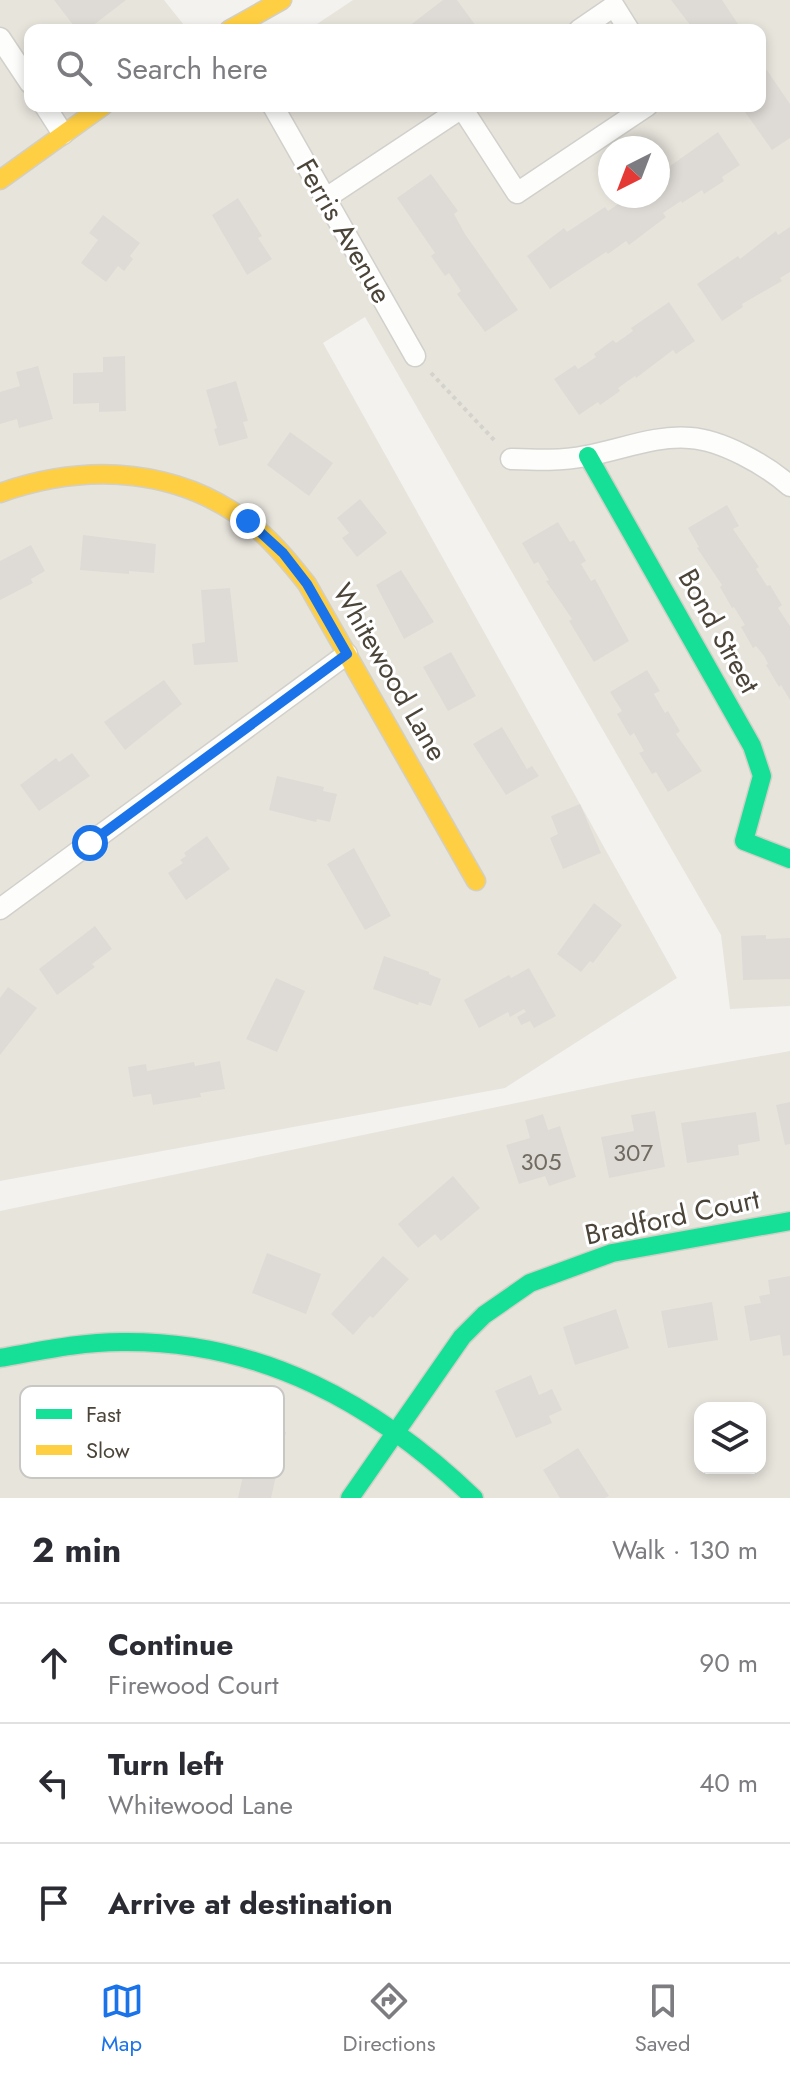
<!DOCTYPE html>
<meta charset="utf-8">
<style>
:root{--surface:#fff;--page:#f7f7f7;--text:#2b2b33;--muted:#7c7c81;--line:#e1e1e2;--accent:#1a73e8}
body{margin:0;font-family:Jost,sans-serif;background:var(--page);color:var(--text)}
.controls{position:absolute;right:24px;bottom:24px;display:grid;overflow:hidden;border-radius:16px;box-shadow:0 4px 12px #0003}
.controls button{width:72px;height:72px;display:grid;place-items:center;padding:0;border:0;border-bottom:2px solid var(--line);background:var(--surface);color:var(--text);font:40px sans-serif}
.compass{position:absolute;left:598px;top:136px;width:72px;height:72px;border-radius:50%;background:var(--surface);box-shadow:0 4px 12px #0003;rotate:222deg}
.stop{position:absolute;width:24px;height:24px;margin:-18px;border:6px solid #1a73e8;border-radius:50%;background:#fff}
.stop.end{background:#1a73e8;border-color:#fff;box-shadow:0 2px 8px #0008}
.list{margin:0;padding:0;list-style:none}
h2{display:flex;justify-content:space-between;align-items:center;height:104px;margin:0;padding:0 32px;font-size:34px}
h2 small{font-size:26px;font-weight:400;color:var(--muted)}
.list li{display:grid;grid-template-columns:52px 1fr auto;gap:24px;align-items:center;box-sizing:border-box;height:120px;padding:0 32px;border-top:2px solid var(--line)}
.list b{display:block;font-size:30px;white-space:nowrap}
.list p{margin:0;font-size:26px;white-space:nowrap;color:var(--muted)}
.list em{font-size:26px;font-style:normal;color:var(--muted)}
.icon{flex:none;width:44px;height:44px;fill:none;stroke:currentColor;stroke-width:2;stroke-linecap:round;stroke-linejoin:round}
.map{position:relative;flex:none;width:790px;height:1498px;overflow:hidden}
.search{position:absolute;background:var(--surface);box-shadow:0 4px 12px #0003;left:24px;right:24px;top:24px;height:88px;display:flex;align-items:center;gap:20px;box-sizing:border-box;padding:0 28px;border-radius:16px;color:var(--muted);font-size:30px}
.sheet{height:464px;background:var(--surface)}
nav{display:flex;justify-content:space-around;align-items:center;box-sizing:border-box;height:112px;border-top:2px solid var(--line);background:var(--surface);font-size:22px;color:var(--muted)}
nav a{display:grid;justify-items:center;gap:4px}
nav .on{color:var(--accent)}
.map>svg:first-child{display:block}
</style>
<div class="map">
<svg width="790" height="1498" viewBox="0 0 790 1498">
<rect width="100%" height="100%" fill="#f4f2ee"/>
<!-- residential -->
<path fill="#e7e4dc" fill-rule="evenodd" d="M0 0H164L188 30H30V106H760V30H308L353 0H790V1006L730 1009 721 935 365 317 323 343 677 978 505 1088 0 1181ZM610 148H658V196H610Z
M790 1051V1498H0V1211L626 1080ZM700 1408H760V1468H700Z"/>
<!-- building -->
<path fill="#dedbd6" d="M54 0H126L87 30H77Z
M443 0H457L476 26 470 30H404Z
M671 0H722L742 30H694Z
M760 60 790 104V138L772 150 745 112 748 110 746 106H760Z
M718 132 740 165 722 177 724 181 704 194 702 190 682 203 681 201 663 213 666 217 629 245 626 241 608 254 606 252 550 289 527 256 564 228 567 232 605 207 608 211 630 196H658V170L661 168 663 171Z
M431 174 458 211 454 214 465 234 518 310 485 332 457 294 461 291 449 273 445 276 431 256 435 253 397 198Z
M238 198 262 236 258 238 272 259 247 275 212 215Z
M103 215 140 243 130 256 133 259 124 271 118 266 106 282 81 263 98 240 89 233Z
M790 227V272L780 278 782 281 742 304 743 307 722 321 697 284 738 256 740 259 776 231 778 235Z
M669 302 695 341 676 354 673 350 636 378 635 376 618 388 620 391 600 405 598 402 579 415 554 379 575 365 578 369 596 357 594 354 613 340 616 343 633 331 631 328Z
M125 356 126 411 99 412V403L73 404V373L103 372V357Z
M38 366 53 419 19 428 17 419 0 424V392L20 386 16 372Z
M236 381 248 421 243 422 248 438 219 446 214 429 217 428 206 390Z
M290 432 333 463 309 496 267 465Z
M360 499 387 533 357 557 342 538 349 533 337 518Z
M727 505 739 526 733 529 759 567 756 569 767 586 770 585 782 605 778 608 790 626V700L781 685 779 687 766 665 768 664 764 656 756 646 753 648 741 627 745 625 734 607 732 608 720 587 722 585 697 548 699 547 688 528Z
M558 522 570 542 574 540 586 561 581 564 591 581 595 579 629 641 594 662 569 621 572 619 546 581 549 580 538 562 534 564 522 543Z
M83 535 156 544 154 573 129 571V574L80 570Z
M31 545 45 571 31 579 33 583 0 600V561Z
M401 570 434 622 404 639 376 585Z
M230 588 238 662 194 665 192 644 205 642 201 590Z
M451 652 476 696 448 711 423 667Z
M647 670 660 691 654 694 665 713 668 711 680 731 676 734 702 771 668 792 656 772 652 774 639 753 644 751 634 733 630 736 617 714 622 711 610 692Z
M164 680 182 704 125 750 104 722Z
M502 727 527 769 532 766 539 776 506 795 473 744Z
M72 753 90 776 39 811 20 785 56 758 59 762Z
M277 776 324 787 323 791 337 794 330 822 317 819 316 822 269 810Z
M580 804 601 853 563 869 550 838 558 834 551 816Z
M207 836 230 869 186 900 168 873 183 863 180 860 186 856 184 853Z
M354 848 391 916 365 930 327 864Z
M594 903 622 925 593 963 590 961 581 972 557 954Z
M95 926 112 949 92 964 95 967 57 995 39 969Z
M766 935V939L790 938V979L743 980 741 936Z
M384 956 429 972V974L441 979 431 1006 419 1002 418 1005 373 989Z
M529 968 556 1016 534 1028 530 1021 521 1025 517 1017 526 1012 524 1009 510 1017 508 1012 479 1028 464 1000 509 975 511 978Z
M276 978 305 991 277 1052 246 1039Z
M8 987 37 1008 0 1055V998Z
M220 1061 225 1089 200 1093 201 1097 153 1105 151 1094 133 1097 128 1067 146 1064 147 1071 194 1062 195 1066Z
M790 1102V1144L785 1145 776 1105Z
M655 1111 665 1167 609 1178 601 1137 634 1131 631 1115Z
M756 1112 760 1141 738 1145 739 1155 687 1163 681 1123Z
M543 1114 548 1130 560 1126 576 1177 549 1186 545 1176 519 1184 506 1145 530 1138 525 1120Z
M453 1176 480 1208 441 1241 435 1234 418 1248 398 1224Z
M267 1253 321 1274 306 1314 252 1293Z
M383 1256 409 1279 373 1318 370 1316 353 1335 331 1314Z
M790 1276V1355L783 1356 780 1335 750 1341 744 1306 761 1303 759 1296 770 1294 768 1280Z
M712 1302 718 1340 668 1348 661 1311Z
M616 1309 629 1348 575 1365 563 1327Z
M531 1375 539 1395 552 1389 562 1410 549 1416 552 1423 516 1438 495 1391Z
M243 1423 286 1432 271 1498H238L249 1449 238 1447Z
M578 1448 609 1496 605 1498H560L543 1470Z"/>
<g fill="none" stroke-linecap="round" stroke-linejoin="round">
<!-- street casing -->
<g stroke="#d2d0cb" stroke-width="23">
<path id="street" d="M579 30 614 6 629 30
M0 38 30 83
M45 106 63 134
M273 106 415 356
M462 108 517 193 647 106
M326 198 465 106
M511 459C537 460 561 461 586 456 621 450 654 435 690 438 722 440 766 465 790 486
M0 909 347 654"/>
</g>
<!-- fast casing -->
<g stroke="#d3cfc5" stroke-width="21">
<path id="fast" d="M588 456 752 746 762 776 744 841 790 859
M0 1358C40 1351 80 1342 121 1342 261 1340 376 1404 474 1498
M350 1498 462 1337 484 1315 530 1283 612 1253 790 1221"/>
</g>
<!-- slow casing -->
<g stroke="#d3cfc5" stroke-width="21">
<path id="slow" d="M229 30 282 0
M0 180 103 106
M0 493C88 462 182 467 257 529 276 545 292 565 307 584L476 881"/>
</g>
<!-- path -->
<path stroke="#d3d2cc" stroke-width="4" stroke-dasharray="4 4" stroke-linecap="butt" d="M431 373 496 442"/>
<!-- street -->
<use href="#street" stroke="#fdfdfc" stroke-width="20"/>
<!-- fast -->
<use href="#fast" stroke="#16e098" stroke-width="18"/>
<!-- slow -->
<use href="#slow" stroke="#ffcf43" stroke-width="18"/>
</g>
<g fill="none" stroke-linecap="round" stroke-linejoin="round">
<!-- route -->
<path stroke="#1a73e8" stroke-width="10" d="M90 843 347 654 307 584 283 553 248 521"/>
</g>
<g text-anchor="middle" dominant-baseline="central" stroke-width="6" stroke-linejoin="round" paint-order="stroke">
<!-- number labels -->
<g font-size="24" fill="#706a61">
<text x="633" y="1152">307</text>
<text x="541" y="1161">305</text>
</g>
<!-- street labels -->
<g font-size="28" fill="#4b4439" stroke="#fff">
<text transform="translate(344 231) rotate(60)">Ferris Avenue</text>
<text transform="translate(719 631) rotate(61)">Bond Street</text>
<text transform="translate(390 672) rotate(60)">Whitewood Lane</text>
<text transform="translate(672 1217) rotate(-12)">Bradford Court</text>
</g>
</g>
<!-- legend -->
<rect x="20" y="1386" width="264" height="92" rx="12" fill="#fff" stroke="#c9c7c4" stroke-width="2"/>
<rect x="36" y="1409" width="36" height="10" fill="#16e098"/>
<rect x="36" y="1445" width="36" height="10" fill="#ffcf43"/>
<g font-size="22" fill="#4b4439">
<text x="86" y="1422">Fast</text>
<text x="86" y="1458">Slow</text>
</g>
</svg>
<div class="controls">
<button><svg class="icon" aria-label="layers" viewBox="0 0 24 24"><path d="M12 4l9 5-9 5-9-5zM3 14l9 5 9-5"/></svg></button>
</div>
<svg class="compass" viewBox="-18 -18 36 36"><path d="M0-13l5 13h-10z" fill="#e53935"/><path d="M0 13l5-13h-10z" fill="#7c7c81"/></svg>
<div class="stop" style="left:90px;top:843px"></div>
<div class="stop end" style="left:248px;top:521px"></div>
<div class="search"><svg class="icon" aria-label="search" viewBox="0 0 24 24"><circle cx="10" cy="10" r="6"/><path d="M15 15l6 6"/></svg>Search here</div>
</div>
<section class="sheet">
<h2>2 min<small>Walk · 130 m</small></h2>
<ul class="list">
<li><svg class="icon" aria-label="ahead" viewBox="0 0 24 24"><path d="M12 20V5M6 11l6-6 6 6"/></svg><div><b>Continue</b><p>Firewood Court</p></div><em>90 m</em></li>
<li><svg class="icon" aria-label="left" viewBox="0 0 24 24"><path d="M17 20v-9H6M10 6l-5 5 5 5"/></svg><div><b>Turn left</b><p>Whitewood Lane</p></div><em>40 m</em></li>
<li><svg class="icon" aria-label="arrive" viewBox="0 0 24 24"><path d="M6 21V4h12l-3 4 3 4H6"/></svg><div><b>Arrive at destination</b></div></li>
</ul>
</section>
<nav>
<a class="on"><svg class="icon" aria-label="map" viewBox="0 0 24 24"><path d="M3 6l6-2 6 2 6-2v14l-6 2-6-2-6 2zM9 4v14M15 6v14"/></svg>Map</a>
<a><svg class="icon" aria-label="directions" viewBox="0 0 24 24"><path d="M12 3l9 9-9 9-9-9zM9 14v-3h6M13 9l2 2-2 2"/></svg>Directions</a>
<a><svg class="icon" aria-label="saved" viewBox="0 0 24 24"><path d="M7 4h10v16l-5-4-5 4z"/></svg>Saved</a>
</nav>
